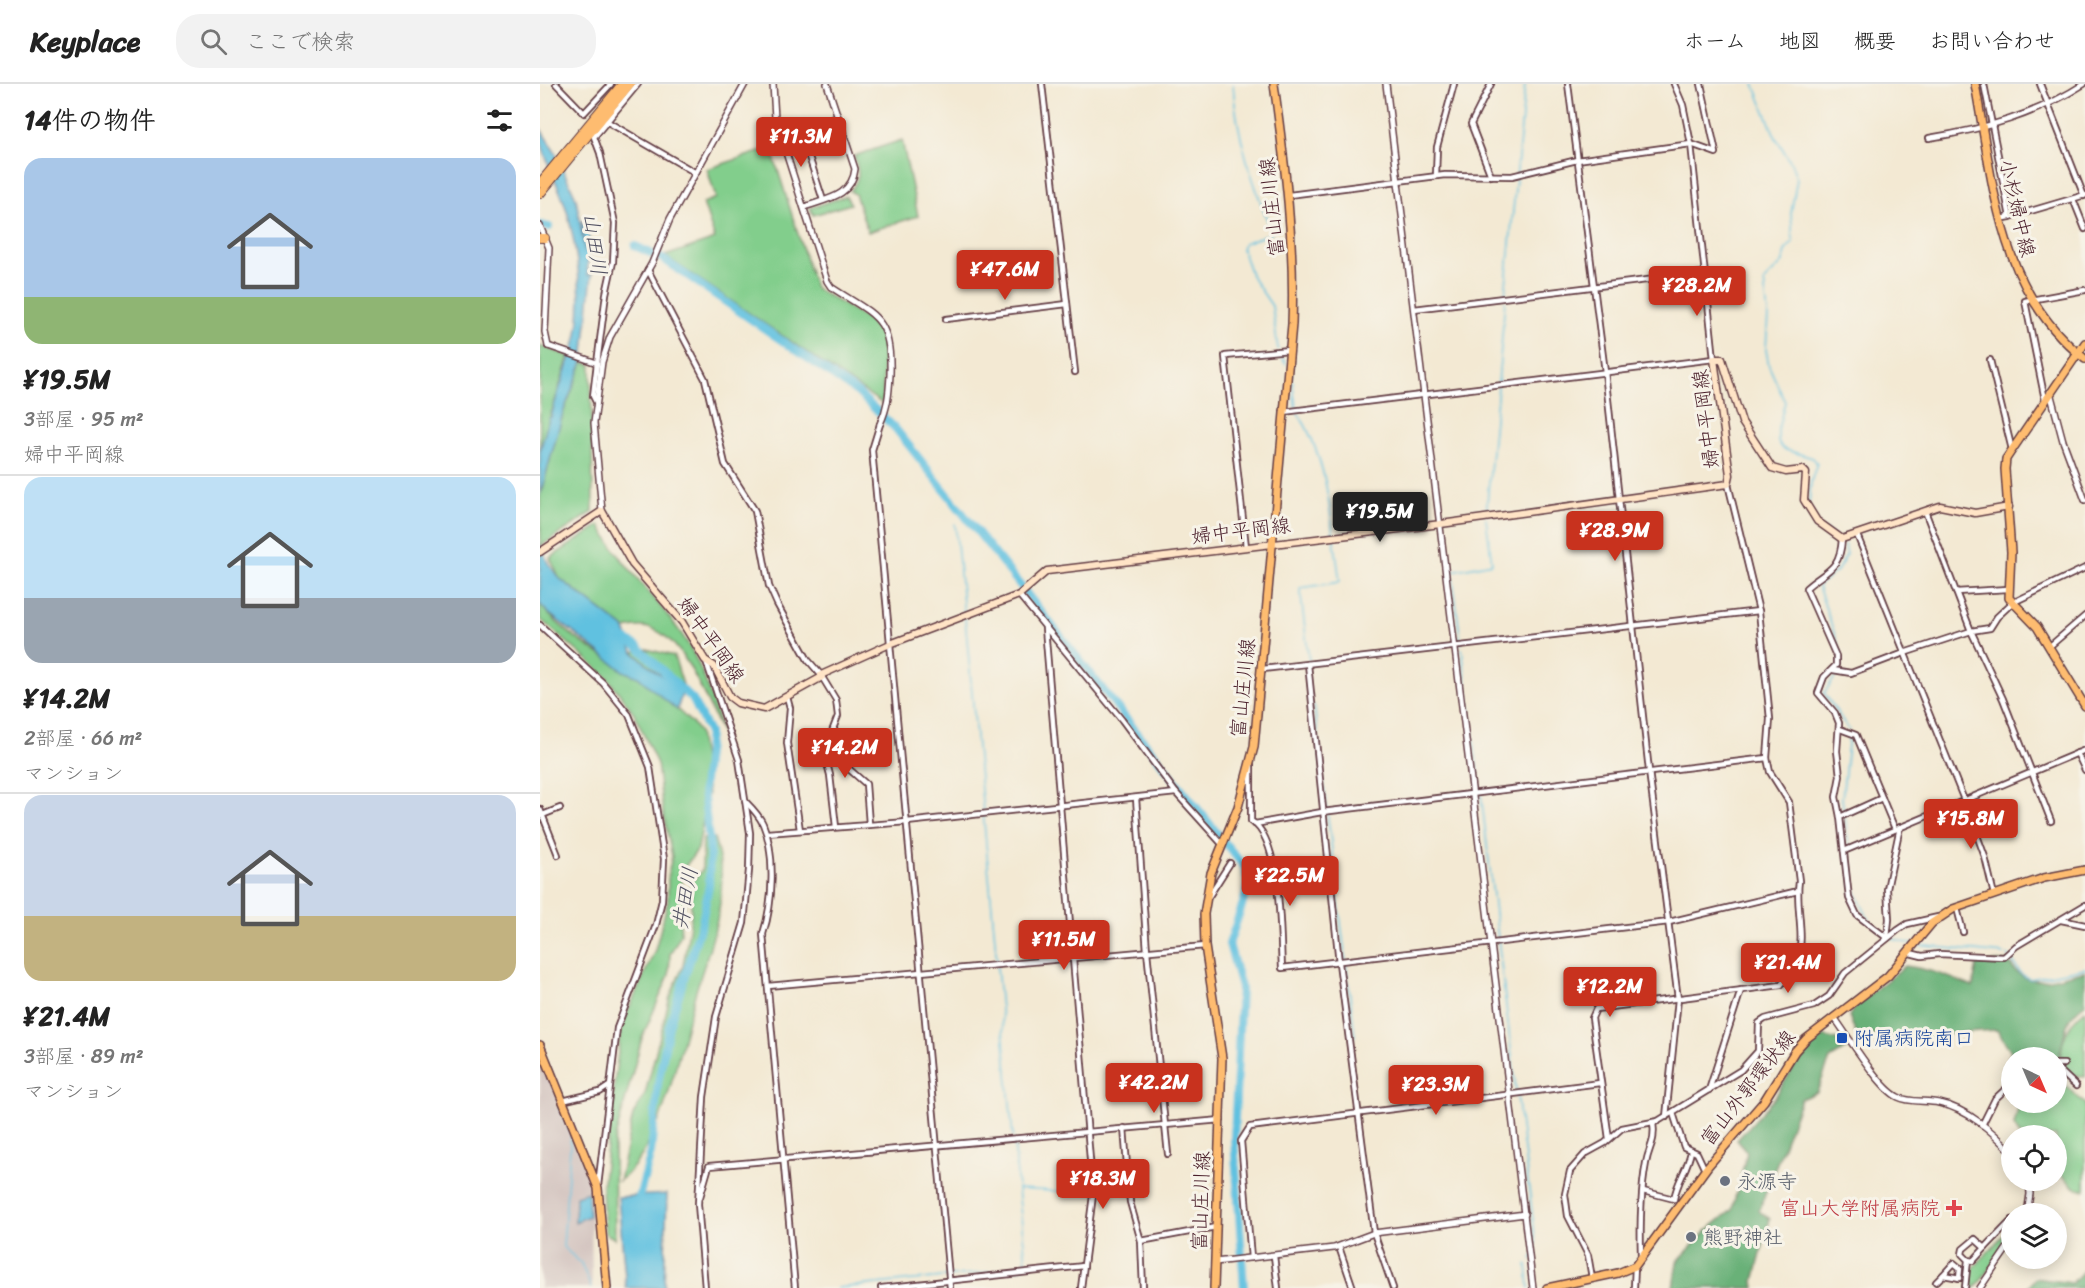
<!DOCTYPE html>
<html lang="ja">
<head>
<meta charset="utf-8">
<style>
  body { margin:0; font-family:Sriracha,"Klee One",sans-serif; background:#f2f2f2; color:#222; height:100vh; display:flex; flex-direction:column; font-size:22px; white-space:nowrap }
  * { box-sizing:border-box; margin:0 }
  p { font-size:20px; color:#767676 }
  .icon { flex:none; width:33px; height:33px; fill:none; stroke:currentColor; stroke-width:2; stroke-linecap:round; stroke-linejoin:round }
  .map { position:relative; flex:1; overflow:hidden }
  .side { display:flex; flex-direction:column; background:#fff; width:540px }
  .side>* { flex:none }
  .needle { width:39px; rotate:136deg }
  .controls { position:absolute; left:1461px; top:963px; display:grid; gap:12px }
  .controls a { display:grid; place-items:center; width:66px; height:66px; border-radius:50%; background:#fff; box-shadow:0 3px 15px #0003; font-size:30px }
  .price { position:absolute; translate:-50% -51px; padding:0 14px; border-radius:6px; background:#c8321e; color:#fff; font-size:20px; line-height:39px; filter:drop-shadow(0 2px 3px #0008) }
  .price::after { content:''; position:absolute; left:50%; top:36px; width:18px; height:14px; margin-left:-9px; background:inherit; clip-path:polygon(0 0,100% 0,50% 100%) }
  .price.active { background:#222; color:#fff }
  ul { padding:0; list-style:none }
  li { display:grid; align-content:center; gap:12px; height:318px; padding:0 24px }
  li+li { border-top:2px solid #e0e0e0 }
  li span { display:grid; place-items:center; height:186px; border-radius:18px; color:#555 }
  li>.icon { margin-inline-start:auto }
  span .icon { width:108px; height:108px; fill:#fffc; stroke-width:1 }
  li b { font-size:26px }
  h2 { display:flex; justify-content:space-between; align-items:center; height:72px; padding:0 24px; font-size:26px }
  header { display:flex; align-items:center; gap:36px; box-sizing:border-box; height:84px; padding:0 30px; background:#fff; border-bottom:2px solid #e0e0e0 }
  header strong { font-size:28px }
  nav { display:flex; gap:33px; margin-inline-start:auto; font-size:21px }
  .search { width:420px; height:54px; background:#f2f2f2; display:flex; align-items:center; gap:15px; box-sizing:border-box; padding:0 21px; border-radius:24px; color:#767676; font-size:22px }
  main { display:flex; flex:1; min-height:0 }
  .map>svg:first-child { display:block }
  .industrial { fill:#d0c0bc }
  .green { fill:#82ce8c; stroke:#66765c; stroke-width:1.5 }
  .forest { fill:#69b178; stroke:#5a6852; stroke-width:1.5 }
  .water { fill:#61c1e0; stroke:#567086; stroke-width:1.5 }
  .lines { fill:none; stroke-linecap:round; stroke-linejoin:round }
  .stream { stroke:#61c1e0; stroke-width:1.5 }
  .river { stroke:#61c1e0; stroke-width:8 }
  .minor-casing { stroke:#633d44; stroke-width:8 }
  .tertiary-casing { stroke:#633d44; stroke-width:8 }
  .secondary-casing { stroke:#633d44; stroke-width:9 }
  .primary-casing { stroke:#633d44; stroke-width:10 }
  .trunk-casing { stroke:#633d44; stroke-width:10 }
  .minor { stroke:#fff; stroke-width:4.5 }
  .tertiary { stroke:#fff; stroke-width:5 }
  .secondary { stroke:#ffe4c6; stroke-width:6 }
  .primary { stroke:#febc70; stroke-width:7 }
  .trunk { stroke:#febc70; stroke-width:8 }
  .transit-dot { fill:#1a4fb4; stroke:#f7f3e8; stroke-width:2 }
  .worship-dot { fill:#6b7280; stroke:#f7f3e8; stroke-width:2 }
  .health-dot { fill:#e0444e; stroke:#f7f3e8; stroke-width:2 }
  .labels { text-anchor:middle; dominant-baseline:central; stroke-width:6; stroke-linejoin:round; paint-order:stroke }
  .street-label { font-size:20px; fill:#4a1f2b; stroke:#f7f3e8 }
  .transit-label { font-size:20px; fill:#164399; stroke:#f7f3e8; text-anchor:start }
  .worship-label { font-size:20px; fill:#5b616d; stroke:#f7f3e8; text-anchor:start }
  .health-label { font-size:20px; fill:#be3a42; stroke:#f7f3e8; text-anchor:end }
  .water-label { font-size:21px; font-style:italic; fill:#515061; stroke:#f7f3e8 }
</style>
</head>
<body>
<header>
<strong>Keyplace</strong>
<div class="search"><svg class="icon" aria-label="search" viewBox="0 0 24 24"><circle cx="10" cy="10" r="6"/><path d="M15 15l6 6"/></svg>ここで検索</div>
<nav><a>ホーム</a><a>地図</a><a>概要</a><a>お問い合わせ</a></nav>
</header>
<main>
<section class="side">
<h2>14件の物件<svg class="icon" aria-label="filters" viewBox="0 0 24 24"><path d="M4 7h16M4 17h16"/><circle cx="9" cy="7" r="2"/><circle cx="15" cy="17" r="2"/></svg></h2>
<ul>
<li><span style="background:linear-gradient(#a9c7e8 75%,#8fb573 0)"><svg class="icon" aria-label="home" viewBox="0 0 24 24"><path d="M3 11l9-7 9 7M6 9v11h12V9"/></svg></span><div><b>¥19.5M</b><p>3部屋 · 95 m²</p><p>婦中平岡線</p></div></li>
<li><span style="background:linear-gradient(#bfe0f5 65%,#9aa5b1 0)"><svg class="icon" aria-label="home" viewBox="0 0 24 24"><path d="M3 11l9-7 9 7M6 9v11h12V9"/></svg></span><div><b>¥14.2M</b><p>2部屋 · 66 m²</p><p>マンション</p></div></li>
<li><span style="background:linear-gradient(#c9d6e8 65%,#c2b280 0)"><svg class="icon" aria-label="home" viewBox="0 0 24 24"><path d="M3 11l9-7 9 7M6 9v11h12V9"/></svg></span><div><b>¥21.4M</b><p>3部屋 · 89 m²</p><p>マンション</p></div></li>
</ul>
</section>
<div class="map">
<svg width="1545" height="1204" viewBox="0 0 1545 1204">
  <rect width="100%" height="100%" fill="#f7f3e8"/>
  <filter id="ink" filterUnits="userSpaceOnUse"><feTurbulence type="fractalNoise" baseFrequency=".0167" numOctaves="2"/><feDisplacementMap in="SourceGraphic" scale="12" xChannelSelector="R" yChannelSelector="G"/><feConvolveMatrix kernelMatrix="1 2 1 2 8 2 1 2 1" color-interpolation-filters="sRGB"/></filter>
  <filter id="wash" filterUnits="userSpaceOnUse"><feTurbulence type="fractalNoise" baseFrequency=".008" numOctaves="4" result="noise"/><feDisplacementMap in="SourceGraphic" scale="24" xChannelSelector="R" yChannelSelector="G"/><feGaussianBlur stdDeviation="1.35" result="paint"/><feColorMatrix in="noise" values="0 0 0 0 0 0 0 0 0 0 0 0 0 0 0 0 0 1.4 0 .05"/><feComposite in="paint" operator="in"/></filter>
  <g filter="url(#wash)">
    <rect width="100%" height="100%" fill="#f3e9d3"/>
    <path class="industrial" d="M0 969 47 1088 51 1114 52 1204H0Z"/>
    <g class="green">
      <path d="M362 56 378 132 328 148 315 110 310 107C321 94 319 87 314 72Z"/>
      <path d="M231 64 275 204 329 236 343 252V320L125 172 175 155 163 119 176 114 167 85Z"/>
      <path d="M306 112 311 120 273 131 270 124Z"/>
      <path d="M0 262 29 272 0 366Z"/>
      <path d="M43 278 51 280 53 428 1 462 0 412 23 329Z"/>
      <path d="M60 441C83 486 122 517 148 560 165 588 173 620 183 651 166 620 144 546 103 543 97 542 90 544 85 545L19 494 10 474Z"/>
      <path d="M0 520C24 551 64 573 97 592 117 604 136 625 154 641L159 648 168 710 158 765 139 791 143 801 140 811 145 820 140 837 141 850 130 870 129 891 102 954 74 1058 75 1155 65 1149 62 1105 81 943 115 866 128 817V791L132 772 123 728 117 680 94 629 66 592 0 535Z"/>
      <path d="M107 565 134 572 144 604 118 589 93 568Z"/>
      <path d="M174 754C179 770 183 790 181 808 179 844 164 879 154 914 138 967 124 1063 79 1097L93 1031 105 1010 130 913 143 882 151 834V799L162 786 163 755Z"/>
      <path d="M1545 926V993L1526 990C1514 967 1526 941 1545 926Z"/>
      <path d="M1517 993 1545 1020V1106L1534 1103 1517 1086 1516 1052 1480 1051 1474 1041 1479 1021 1477 1019 1516 1018Z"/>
      <path d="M1471 1142C1472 1159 1446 1190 1435 1204H1428L1430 1188Z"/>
    </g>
    <g class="forest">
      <path d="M1468 877C1488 910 1514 892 1545 887V920C1521 937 1526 952 1518 977L1516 974H1472L1470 995 1462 988 1471 968 1457 946 1409 949 1394 955 1316 950 1309 932 1316 921 1365 882C1390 885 1410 893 1433 903L1437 880Z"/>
      <path d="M1283 952 1300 957 1308 964 1290 975 1277 1008 1261 1015 1219 1127 1230 1135 1214 1197 1215 1204H1133L1137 1178 1167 1146 1192 1126 1207 1068 1197 1056 1233 1016 1259 975Z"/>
      <path d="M1545 1185V1204H1487L1495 1194 1532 1199Z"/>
    </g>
    <g class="water">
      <path d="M0 44 15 68 36 114 45 169 42 137C55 147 45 175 48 191L52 190 43 278 23 329 0 412V367L9 334 11 333C17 309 26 286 34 263 46 221 38 172 28 131 21 103 0 72 0 44Z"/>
      <path d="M0 460 8 479 19 494 85 545 93 568 118 589 144 604 137 626 98 593 83 587 7 528 0 520Z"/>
      <path d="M48 1108 49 1132 35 1138 36 1112Z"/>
      <path d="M127 1110 124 1204H86L78 1113Z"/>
    </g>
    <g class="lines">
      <g class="stream">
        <path d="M693 0C696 53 714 100 732 149L704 159 702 165 712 193 732 222 738 265"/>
        <path d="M1214 0 1235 52 1251 79 1257 95 1251 129 1253 158 1245 167 1243 178 1224 197 1228 230 1226 266 1229 282 1245 318 1238 345V358L1243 365 1273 374 1277 379 1271 398 1269 419"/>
        <path d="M965 212 985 0"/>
        <path d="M739 270 746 280"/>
        <path d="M751 285 756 325"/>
        <path d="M958 299 965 217"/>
        <path d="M758 329C781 364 789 409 793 450"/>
        <path d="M946 430 958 303"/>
        <path d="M415 440 424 529"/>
        <path d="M1285 446 1300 457"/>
        <path d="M425 534 457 878"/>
        <path d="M921 560 912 487 952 479 946 435"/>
        <path d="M922 565 940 706"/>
        <path d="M769 577 760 504 800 498 794 455"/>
        <path d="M1301 585 1302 572 1278 502 1297 487 1307 470 1304 460"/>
        <path d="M1298 589 1284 609 1309 646"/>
        <path d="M774 621 815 953"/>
        <path d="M941 710 976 1007"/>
        <path d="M1304 729 1302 715 1309 651"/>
        <path d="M1305 734 1309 762"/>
        <path d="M1310 766 1312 801 1330 838"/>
        <path d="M1350 854 1371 860"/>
        <path d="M1376 861 1464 870"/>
        <path d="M1468 871 1481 890 1490 895 1545 884"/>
        <path d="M457 883 473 1052"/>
        <path d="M977 1011 996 1160V1169L992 1175"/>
        <path d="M20 1023 31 1049 23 1163 41 1179 51 1204"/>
        <path d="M474 1056 478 1105"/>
        <path d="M987 1181 989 1204"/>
        <path d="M298 1204 479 1185 484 1183 486 1178 478 1105 550 1109"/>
      </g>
      <g class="river">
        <path d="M0 141 9 143"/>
        <path d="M95 162 123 175 318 309 355 344 705 784 708 798 706 810 689 860 701 903 694 1055 704 1204"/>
        <path d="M82 553 97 562 153 616 169 649 163 706 170 763 169 801 162 838 129 942 118 999 111 1068 97 1121"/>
      </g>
    </g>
  </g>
  <g filter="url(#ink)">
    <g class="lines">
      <defs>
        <g id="minor">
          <path d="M16 0 44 29 71 0"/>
          <path d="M502 0 535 288"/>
          <path d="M951 0 931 40 951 92"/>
          <path d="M1028 0 1065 288 1109 687 1138 915 1126 1033"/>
          <path d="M1444 0 1470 133 1460 135"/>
          <path d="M1500 0 1544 112"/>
          <path d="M66 37 156 89"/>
          <path d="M260 45 283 116"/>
          <path d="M240 51 298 33"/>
          <path d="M1389 54C1445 45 1496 31 1544 0"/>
          <path d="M896 92 897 63 914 0"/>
          <path d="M749 111 905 91 972 92 1037 76 1151 60 1176 69 1161 0"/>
          <path d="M1533 115 1545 145"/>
          <path d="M1470 133 1545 111"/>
          <path d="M108 186 165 295 185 380 215 427 229 502 237 520 268 576 281 591"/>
          <path d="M874 225 1163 189"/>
          <path d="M406 235 527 220"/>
          <path d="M8 262 57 279 53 312 56 318"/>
          <path d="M1450 276 1472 366"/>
          <path d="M57 279 66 210 73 178 75 139 60 69 54 53 98 0"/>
          <path d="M1505 316 1485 217 1545 206"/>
          <path d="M743 328 1174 275 1151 60 1143 21 1134 0"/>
          <path d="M340 340 332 366 410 1204"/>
          <path d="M1385 427 1431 547 1463 615 1511 737"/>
          <path d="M1317 451 1424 716 1445 773 1454 811"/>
          <path d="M1302 455C1300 487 1286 486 1266 504L1296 572V581L1284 593 1278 609 1295 629 1299 639 1297 667 1300 692 1296 713 1300 733 1309 814 1317 831 1347 854"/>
          <path d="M706 463 685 272 749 266"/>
          <path d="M1416 508 1468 505"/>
          <path d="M479 511 582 636 636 709 682 760"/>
          <path d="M0 541 63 599 89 631 110 683 124 775 122 816 116 841 77 944 58 1102"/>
          <path d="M505 544 553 1111 541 1204"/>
          <path d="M1510 562 1545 532"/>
          <path d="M768 580 799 879 834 1149 853 1204"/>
          <path d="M723 585 1219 527"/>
          <path d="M1293 586 1311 589 1364 569 1431 547 1450 544 1457 533 1472 519 1545 484"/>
          <path d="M282 593 296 616 298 632 284 668 290 691 296 743"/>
          <path d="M247 613 250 624 247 659 260 746"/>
          <path d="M294 645 309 685 326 700 329 740"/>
          <path d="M1300 645 1316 651 1355 745"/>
          <path d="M1537 669 1545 686"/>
          <path d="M711 681V737C742 754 740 852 742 884L1129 838 1258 807"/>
          <path d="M596 714 607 867 628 1070"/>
          <path d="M206 718C213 725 219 731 223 740 236 770 233 819 223 850L255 1204"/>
          <path d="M0 725 18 771"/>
          <path d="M0 732 20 724"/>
          <path d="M1300 733 1342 714"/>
          <path d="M715 740 782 728 1227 674"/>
          <path d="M227 749 367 738 636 709"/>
          <path d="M1304 767 1545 666"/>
          <path d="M669 812 690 779"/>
          <path d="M1417 824 1423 848"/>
          <path d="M1521 836 1545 841"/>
          <path d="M1347 854 1349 835 1347 805 1360 743"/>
          <path d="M1370 869 1382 872 1399 870 1464 873 1476 862 1545 821"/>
          <path d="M228 902 665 862"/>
          <path d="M1516 980H1524"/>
          <path d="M1516 983 1536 1002"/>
          <path d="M1169 1006 1201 906"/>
          <path d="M22 1017 60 1008 69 1002"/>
          <path d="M1133 1029 1144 1063 1157 1069 1165 1086"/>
          <path d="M1442 1041 1455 1015 1472 999"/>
          <path d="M584 1044 590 1118 601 1157 603 1204"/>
          <path d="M1069 1055 1052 934 1056 925 1241 901C1246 894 1255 885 1257 877 1266 851 1255 823 1259 797L1249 718 1230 688 1227 674 1230 635 1219 527 1188 400"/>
          <path d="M1103 1107 1134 1115"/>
          <path d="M160 1113 169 1082 681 1036"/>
          <path d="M1134 1115C1137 1097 1148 1085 1151 1067"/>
          <path d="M601 1157 676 1143"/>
          <path d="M799 1163 813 1204"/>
          <path d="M1445 1164 1472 1136"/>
          <path d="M734 1172 738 1204"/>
          <path d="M1101 1173C1100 1141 1100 1111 1106 1079 1109 1062 1116 1058 1113 1038"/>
          <path d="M711 1174 701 1057 710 1043 1060 999"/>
          <path d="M1403 1191 1414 1179 1420 1184 1419 1194"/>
          <path d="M1052 1194 1048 1171 1028 1132 1025 1110 1030 1087 1045 1070 1065 1059 1082 1044 1118 1037 1201 986 1218 967 1219 939 1225 935 1274 922 1289 912 1305 889 1358 846 1367 840 1398 833"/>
          <path d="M1396 1198 1403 1191 1420 1194"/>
          <path d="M165 1204 158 1120 164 1013 176 933 204 839 209 786 210 749 199 676 166 577"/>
          <path d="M341 1204 544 1182"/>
          <path d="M1094 1204 1095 1182"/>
          <path d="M1425 1204 1428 1176 1422 1170 1423 1165 1435 1155 1445 1164 1433 1177 1428 1176"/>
        </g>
        <g id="tertiary">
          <path d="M233 0 235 34 287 197 291 203C335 232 352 232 350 291 349 309 348 323 340 340"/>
          <path d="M846 0 993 1204"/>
          <path d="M264 123C286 115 312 113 315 85L287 0"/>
          <path d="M0 142 9 164 5 248 8 262"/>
          <path d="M1510 308 1523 357 1545 416"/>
          <path d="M62 427 54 339 62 278 70 253 112 179 130 135 205 0"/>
          <path d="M1294 933C1308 952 1339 1004 1358 1013 1370 1019 1386 1016 1399 1019 1428 1025 1452 1047 1472 1068"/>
          <path d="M1487 1130 1490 1110 1489 1096"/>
          <path d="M675 1178 794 1164 834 1149 985 1130"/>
          <path d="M1440 1204 1472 1157"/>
        </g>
        <path id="secondary" d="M0 468 62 427 92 480 142 538 165 576 174 582 190 613 198 619 224 625 282 593 281 591 350 560 479 511 507 487 901 440 1188 400 1190 391 1174 275H1182L1202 338 1232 384 1246 388 1263 386 1266 389 1264 416 1277 437 1302 455 1400 422 1435 429 1469 423"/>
        <g id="primary">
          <path d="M1435 0C1454 102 1458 207 1545 275"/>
          <path d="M1545 259 1472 366 1466 375 1465 385 1471 468 1469 514 1497 543 1545 622"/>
          <path d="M0 961 58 1104 67 1204"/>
          <path d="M674 1204 682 974 665 862 664 830 671 789 698 723 714 663 752 240C755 159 745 81 734 0"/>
          <path d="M1007 1204 1078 1189 1095 1182 1168 1082 1224 1017 1255 967 1266 955 1348 892 1392 839 1413 825 1504 794 1545 786"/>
        </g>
        <g id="trunk">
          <path d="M0 99 82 0"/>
          <path d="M0 110 90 0"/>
          <path d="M0 154H5"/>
        </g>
      </defs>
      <use href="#minor" class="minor-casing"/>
      <use href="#tertiary" class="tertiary-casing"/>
      <use href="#secondary" class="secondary-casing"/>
      <use href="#primary" class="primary-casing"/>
      <use href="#trunk" class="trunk-casing"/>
      <use href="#minor" class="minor"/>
      <use href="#tertiary" class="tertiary"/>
      <use href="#secondary" class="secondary"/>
      <use href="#primary" class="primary"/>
      <use href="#trunk" class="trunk"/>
    </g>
  </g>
  <rect class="transit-dot" x="1296" y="948" width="12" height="12" rx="3"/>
  <g class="worship-dot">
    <circle cx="1185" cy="1097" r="6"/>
    <circle cx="1151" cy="1153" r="6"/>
  </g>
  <path class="health-dot" d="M1411 1115h6v6h6v6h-6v6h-6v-6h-6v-6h6z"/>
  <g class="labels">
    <g class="street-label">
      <text transform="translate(732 123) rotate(-96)">富山庄川線</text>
      <text transform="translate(1477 124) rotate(77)">小杉婦中線</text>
      <text transform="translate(1166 335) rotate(-97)">婦中平岡線</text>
      <text transform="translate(701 447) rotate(-7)">婦中平岡線</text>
      <text transform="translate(171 556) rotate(55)">婦中平岡線</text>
      <text transform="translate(703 604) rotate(-84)">富山庄川線</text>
      <text transform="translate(1208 1004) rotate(-52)">富山外郭環状線</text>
      <text transform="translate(661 1117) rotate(-88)">富山庄川線</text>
    </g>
    <g class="transit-label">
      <text x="1314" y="954">附属病院南口</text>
    </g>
    <g class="worship-label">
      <text x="1197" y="1097">永源寺</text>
      <text x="1163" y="1153">熊野神社</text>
    </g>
    <g class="health-label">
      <text x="1400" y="1124">富山大学附属病院</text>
    </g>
    <g class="water-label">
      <text transform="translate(55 160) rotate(82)">山田川</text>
      <text transform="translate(145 814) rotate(-80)">井田川</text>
    </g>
  </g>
</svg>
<div class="controls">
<a><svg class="needle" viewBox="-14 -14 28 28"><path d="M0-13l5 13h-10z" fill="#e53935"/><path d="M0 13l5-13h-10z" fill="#767676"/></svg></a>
<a><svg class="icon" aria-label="locate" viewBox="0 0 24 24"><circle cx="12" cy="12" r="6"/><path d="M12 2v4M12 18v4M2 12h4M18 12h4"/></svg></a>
<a><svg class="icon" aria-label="layers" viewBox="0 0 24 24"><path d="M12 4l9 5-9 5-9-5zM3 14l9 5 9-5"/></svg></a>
</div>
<b class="price" style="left:261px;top:84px">¥11.3M</b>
<b class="price" style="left:465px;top:217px">¥47.6M</b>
<b class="price" style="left:1157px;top:233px">¥28.2M</b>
<b class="price active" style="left:840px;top:459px">¥19.5M</b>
<b class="price" style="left:1075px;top:478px">¥28.9M</b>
<b class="price" style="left:305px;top:695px">¥14.2M</b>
<b class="price" style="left:1431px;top:766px">¥15.8M</b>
<b class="price" style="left:750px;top:823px">¥22.5M</b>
<b class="price" style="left:524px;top:887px">¥11.5M</b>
<b class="price" style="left:1248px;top:910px">¥21.4M</b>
<b class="price" style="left:1070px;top:934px">¥12.2M</b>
<b class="price" style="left:614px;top:1030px">¥42.2M</b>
<b class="price" style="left:896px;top:1032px">¥23.3M</b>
<b class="price" style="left:563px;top:1126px">¥18.3M</b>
</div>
</main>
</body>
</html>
